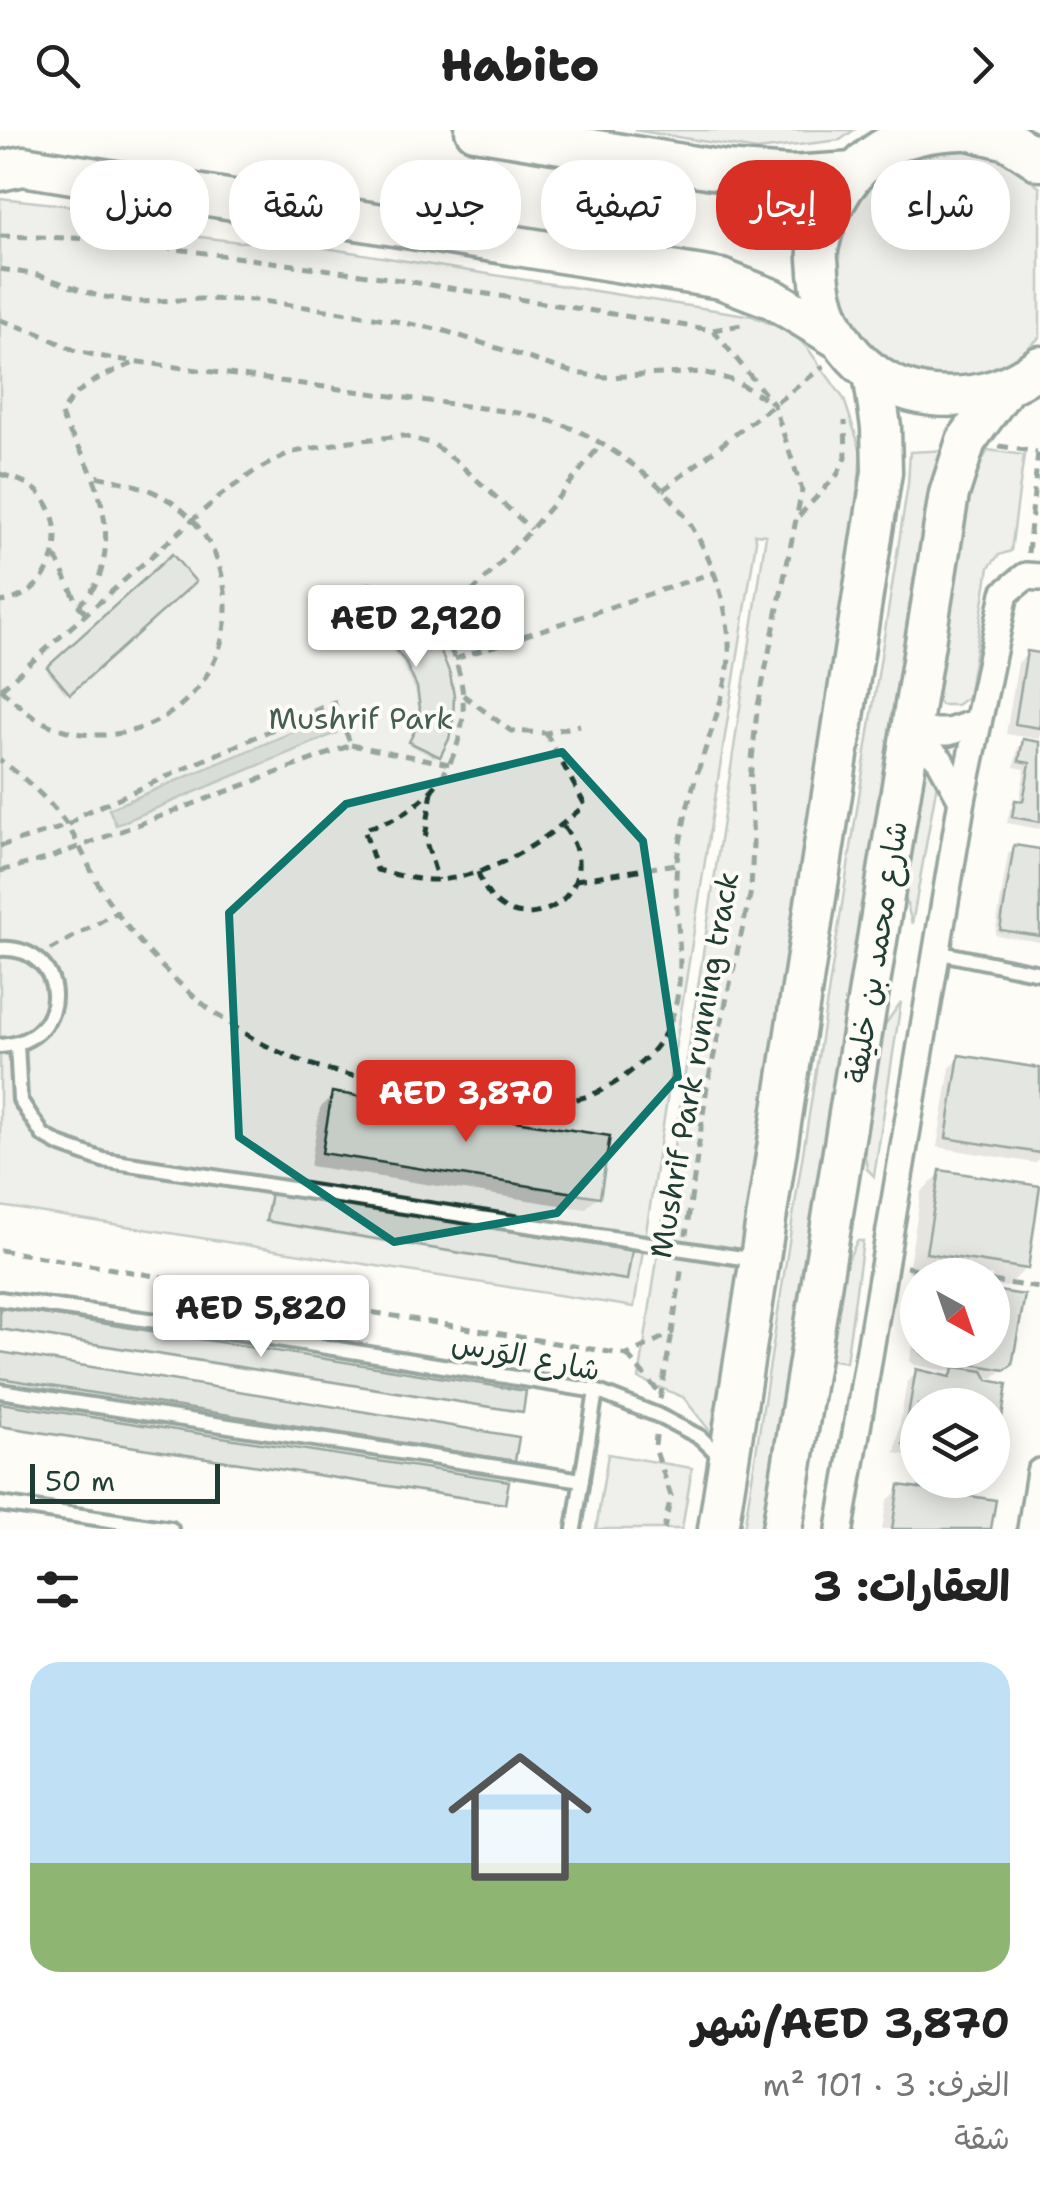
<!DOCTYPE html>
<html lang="ar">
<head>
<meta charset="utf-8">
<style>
  body { margin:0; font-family:"Shantell Sans","Playpen Sans Arabic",sans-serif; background:#f2f2f2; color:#222; direction:rtl; height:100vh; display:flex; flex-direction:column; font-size:38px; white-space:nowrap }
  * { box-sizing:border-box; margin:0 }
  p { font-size:32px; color:#767676 }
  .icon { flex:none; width:55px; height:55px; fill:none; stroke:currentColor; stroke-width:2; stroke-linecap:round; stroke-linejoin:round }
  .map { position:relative; height:1399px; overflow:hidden; direction:ltr }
  .drawer { display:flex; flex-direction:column; background:#fff; flex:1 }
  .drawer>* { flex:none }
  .guide { position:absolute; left:30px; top:30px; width:980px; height:90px; direction:rtl; display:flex; gap:20px }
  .needle { width:65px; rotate:140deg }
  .controls { position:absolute; left:900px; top:1128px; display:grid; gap:20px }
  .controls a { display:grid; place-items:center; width:110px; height:110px; border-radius:50%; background:#fff; box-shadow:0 5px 25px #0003; font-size:50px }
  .scale { position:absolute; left:30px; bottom:25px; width:190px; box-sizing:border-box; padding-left:10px; border:5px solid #1f3d34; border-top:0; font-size:28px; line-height:35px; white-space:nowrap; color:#1f3d34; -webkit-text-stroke:8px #fdfcf7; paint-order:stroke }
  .price { position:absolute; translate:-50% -85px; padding:0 22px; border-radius:10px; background:#fff; color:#222; font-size:32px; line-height:65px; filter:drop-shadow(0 2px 5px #0008) }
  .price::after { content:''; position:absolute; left:50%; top:60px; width:30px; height:22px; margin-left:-15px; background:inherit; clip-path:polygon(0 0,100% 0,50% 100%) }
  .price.on { background:#d93025; color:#fff }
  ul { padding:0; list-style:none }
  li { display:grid; align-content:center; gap:20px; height:530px; padding:0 30px }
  li span { display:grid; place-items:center; height:310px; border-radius:30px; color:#555 }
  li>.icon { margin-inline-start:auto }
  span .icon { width:180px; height:180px; fill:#fffc; stroke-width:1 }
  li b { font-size:42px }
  h2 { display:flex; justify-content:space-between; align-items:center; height:120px; padding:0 30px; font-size:42px }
  .chip { padding:0 35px; border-radius:40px; background:#fff; box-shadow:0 5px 25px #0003; font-size:35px; line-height:90px }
  .chip.on { background:#d93025; color:#fff }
  header { display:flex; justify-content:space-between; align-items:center; height:130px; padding:0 30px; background:#fff; font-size:45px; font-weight:800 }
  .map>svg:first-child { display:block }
  .green { fill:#dde0db; stroke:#7e8e88; stroke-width:2.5 }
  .water { fill:#aeb8b1; stroke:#75877f; stroke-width:2.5 }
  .shadow { fill:#0003 }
  .building { fill:#c6cdc7; stroke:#1f3d34; stroke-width:2.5 }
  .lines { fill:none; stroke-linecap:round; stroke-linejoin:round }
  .lane-casing { stroke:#1f3d34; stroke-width:20 }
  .street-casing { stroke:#1f3d34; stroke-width:32 }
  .secondary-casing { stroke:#1f3d34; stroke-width:45 }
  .path { stroke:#1f3d34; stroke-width:5; stroke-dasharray:10 8; stroke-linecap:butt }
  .lane { stroke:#fdfcf7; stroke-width:12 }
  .street { stroke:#fdfcf7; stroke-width:25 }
  .secondary { stroke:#fdfcf7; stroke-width:38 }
  .marked { fill:none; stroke:#0f766e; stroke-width:8; stroke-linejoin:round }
  .labels { text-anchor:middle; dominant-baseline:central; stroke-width:8; stroke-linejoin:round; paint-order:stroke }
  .park-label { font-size:30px; fill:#455e55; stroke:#fdfcf7 }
  .street-label { font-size:30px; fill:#1f3d34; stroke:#fdfcf7 }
</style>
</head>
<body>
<header><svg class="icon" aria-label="forward" viewBox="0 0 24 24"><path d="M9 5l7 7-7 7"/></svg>Habito<svg class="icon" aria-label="search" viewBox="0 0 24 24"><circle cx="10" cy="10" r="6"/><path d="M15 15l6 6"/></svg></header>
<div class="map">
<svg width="1040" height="1399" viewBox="0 0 1040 1399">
  <rect width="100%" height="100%" fill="#fdfcf7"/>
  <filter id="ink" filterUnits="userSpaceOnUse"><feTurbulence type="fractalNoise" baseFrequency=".01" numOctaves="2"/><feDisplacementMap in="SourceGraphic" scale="20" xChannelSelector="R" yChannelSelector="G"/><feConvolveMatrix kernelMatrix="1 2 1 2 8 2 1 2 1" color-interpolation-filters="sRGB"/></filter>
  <g filter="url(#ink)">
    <g class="green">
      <path d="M634 0H854L840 10 757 20Z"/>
      <path d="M941 16 979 19 1015 35 1040 58V207C1021 225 1002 242 976 247 871 267 790 150 857 64 870 49 885 34 904 26 915 21 929 19 941 16Z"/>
      <path d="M0 68 118 81 193 106 239 112 275 110 752 186 793 203 809 220 844 269 861 321 857 377 817 658 714 1306 683 1267 639 1249 766 405 754 404 756 411 634 1177 0 1076Z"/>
      <path d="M949 320 929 366 914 448 769 1399H744L908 354 910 322Z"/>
      <path d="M988 320 1024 325 1011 421 999 425 989 437 968 567 957 575H941L933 564 966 371 977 339Z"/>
      <path d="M923 625 939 642 912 794 903 758Z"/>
      <path d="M901 872 874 1046 867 1039 861 999 879 903Z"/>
      <path d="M857 1111H863L846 1232 828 1229 839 1148Z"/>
      <path d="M608 1324 692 1338 682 1399H596Z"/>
    </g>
    <path class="water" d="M329 587 336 603 116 695 109 679Z"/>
    <g class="shadow">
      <path d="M172 428 193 452 66 564 47 541Z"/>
      <path d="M352 466 411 495 438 625 436 628 409 615 414 602 419 582 415 560 402 532 384 511 368 500 353 497 357 482 348 480Z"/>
      <path d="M1028 523 1040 525V609L1006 604 1018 533Z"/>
      <path d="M1024 612 1040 615V699L1007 693 1010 679 1016 673H1019L1025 639 1014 637 1018 618Z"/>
      <path d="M1015 718 1040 722V812L995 805 1008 724Z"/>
      <path d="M960 928 1040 941V1028L1035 1033 937 1017 950 938Z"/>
      <path d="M333 965 598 1066 585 1079 310 1036 320 978Z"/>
      <path d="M941 1043 1026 1138 1007 1157 992 1155V1145H930L908 1142 921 1062Z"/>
      <path d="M271 1065 625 1149 622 1151 265 1093 269 1067Z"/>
      <path d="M0 1180 520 1281 518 1283 0 1201Z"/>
      <path d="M918 1187V1220H992L1009 1234 993 1248 984 1247 986 1253 1004 1256 992 1328V1275H918V1327L895 1323 907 1252 916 1242 947 1249 954 1242 915 1235 910 1231Z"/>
      <path d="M0 1225 513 1330 510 1332 0 1250Z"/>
      <path d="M0 1276 503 1373 500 1375 0 1298Z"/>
      <path d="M900 1358 989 1399H882L887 1371Z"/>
    </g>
    <g class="building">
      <path d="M172 424 196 452 70 564 47 537Z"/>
      <path d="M351 463 382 472 411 492 415 488 439 517 450 544 454 566 453 589 449 609 440 627 409 612 416 598 420 578 417 557 404 530 386 509 371 498 354 495 358 480 349 477Z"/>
      <path d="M1027 521 1040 523V598L1015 594Z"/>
      <path d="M1023 609 1040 612V692L1012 687 1015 670 1023 671 1030 633 1019 631Z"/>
      <path d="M1014 715 1040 719V806L1000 800Z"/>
      <path d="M959 925 1040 938V1023L946 1008Z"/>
      <path d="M332 962 610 1006 600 1067 322 1023Z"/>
      <path d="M940 1040 1040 1056 1028 1139 926 1123Z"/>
      <path d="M271 1062 632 1121 627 1150 266 1091Z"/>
      <path d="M992 1160 1025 1165 1012 1235 1005 1240 925 1226 918 1220H992Z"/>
      <path d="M0 1177 526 1261 523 1282 0 1199Z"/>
      <path d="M0 1222 519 1307 515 1331 0 1248Z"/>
      <path d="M955 1237 983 1241 988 1250 1007 1254 996 1328H992V1275H918V1316L903 1314 916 1239 950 1247Z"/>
      <path d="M0 1273 509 1351 505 1374 0 1296Z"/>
      <path d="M899 1355 996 1370 991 1399H892Z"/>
    </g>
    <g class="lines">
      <defs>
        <g id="lane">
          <path d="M0 819C68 815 76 911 0 916"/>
          <path d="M936 822 1040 843"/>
          <path d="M17 914 20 970 43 1005 61 1015 103 1030 755 1130"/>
          <path d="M0 1169 241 1203 596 1261 657 1285 700 1307 722 1328"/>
          <path d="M0 1261 582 1350"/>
          <path d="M0 1374 171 1399"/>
          <path d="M574 1399 596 1261"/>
        </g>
        <g id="street">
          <path d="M912 602 940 630 962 670"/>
          <path d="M912 602H949L978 592"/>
          <path d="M840 1399 962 670 1005 463 1026 446 1040 447"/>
          <path d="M1031 1399 1040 1342"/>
        </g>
        <g id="secondary">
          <path d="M475 0 725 41 790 46 854 42"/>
          <path d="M962 0C936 1 912 4 888 16 871 25 855 41 844 57 831 77 822 96 818 120 817 127 819 135 819 143 824 206 868 259 933 266 973 270 1008 260 1040 236"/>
          <path d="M968 0 1008 10 1040 31"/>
          <path d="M0 41 23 36 721 149 773 169 839 209"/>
          <path d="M718 1399 882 342 881 297 873 243"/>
          <path d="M782 1399 949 364 966 311 1004 259"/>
        </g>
      </defs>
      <use href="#lane" class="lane-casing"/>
      <use href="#street" class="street-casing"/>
      <use href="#secondary" class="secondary-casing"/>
      <g class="path">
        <path d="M0 106 102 109 368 145 713 200 774 275 802 360 757 581 750 649 753 713 751 761 707 956 686 1105"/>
        <path d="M0 139 38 145 98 166 139 172 199 169 255 170 363 185 442 200 574 243 605 247 703 242 735 251 767 270"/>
        <path d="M0 190 38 203 76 221 109 228 526 284C541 289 557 292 571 298 599 309 640 338 662 359 705 400 738 485 727 544 718 591 698 633 687 679 684 691 682 705 679 717 668 775 693 839 669 895 656 926 614 960 581 968 545 976 509 967 472 963 399 954 328 949 261 913 200 879 148 829 108 770 92 747 83 719 67 695 49 670 25 648 0 630"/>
        <path d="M713 200 747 194"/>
        <path d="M999 316 1037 322"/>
        <path d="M0 344C15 348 30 353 41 365 73 404 51 467 0 472"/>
        <path d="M663 360 824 236"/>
        <path d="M799 386 837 345 846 328 845 291"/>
        <path d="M1028 423 1038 322"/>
        <path d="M55 426 79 476 87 484"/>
        <path d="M368 454C390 461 411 470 428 487 480 541 474 632 413 677 399 688 381 694 364 699L377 740C397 745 419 751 439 750 496 745 544 711 585 675L546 603"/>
        <path d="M79 476C85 468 94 459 98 450 115 407 101 357 80 319 72 305 66 300 61 284 80 252 102 247 134 233"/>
        <path d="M427 486 445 487C503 435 553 376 601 314"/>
        <path d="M455 529 715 442"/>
        <path d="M1 559 221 365 255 341 289 323 350 311 403 306 433 314 456 331 531 399"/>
        <path d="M1 559C18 575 35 591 57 598 162 633 256 532 217 430 208 407 192 385 170 371 146 355 118 351 91 345"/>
        <path d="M463 565 511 601 546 603 580 595"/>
        <path d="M351 615 450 634"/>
        <path d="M432 661 425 709 438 750"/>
        <path d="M0 716 67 696 83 684 334 572 351 615 46 729 0 741"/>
        <path d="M478 742C505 829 620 765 562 695"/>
        <path d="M576 750 676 734"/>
        <path d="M50 820 117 782"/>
        <path d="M0 1120 627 1225 672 1203 682 1135"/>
        <path d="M906 1137 957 1145"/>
        <path d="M992 1151 1040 1158"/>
        <path d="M627 1225 661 1265"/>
        <path d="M660 1269 672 1203"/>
        <path d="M656 1305 655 1318 671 1366 664 1399"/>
      </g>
      <use href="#lane" class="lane"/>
      <use href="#street" class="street"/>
      <use href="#secondary" class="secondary"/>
    </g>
  </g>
  <path d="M0 0H1040V1399H0ZM562 622 643 711 678 947 557 1083 394 1112 239 1007 229 783 346 674Z" fill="#fdfcf7" fill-opacity=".55" fill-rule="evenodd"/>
  <path class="marked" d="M562 622 643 711 678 947 557 1083 394 1112 239 1007 229 783 346 674Z"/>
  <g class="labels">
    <g class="park-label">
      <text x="361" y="588">Mushrif Park</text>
    </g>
    <g class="street-label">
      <text transform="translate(876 822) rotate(-81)">شارع محمد بن خليفة</text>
      <text transform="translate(694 935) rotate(-80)">Mushrif Park running track</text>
      <text transform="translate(526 1226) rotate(11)">شارع الوَرس</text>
    </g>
  </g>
</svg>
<div class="controls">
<a><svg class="needle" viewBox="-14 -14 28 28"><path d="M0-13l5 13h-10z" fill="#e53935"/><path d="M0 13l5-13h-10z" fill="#767676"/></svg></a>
<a><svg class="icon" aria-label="layers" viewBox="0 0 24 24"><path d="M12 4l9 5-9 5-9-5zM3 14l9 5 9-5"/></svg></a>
</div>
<div class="scale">50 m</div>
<b class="price" style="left:416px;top:540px">AED 2,920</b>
<b class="price on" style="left:466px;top:1015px">AED 3,870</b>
<b class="price" style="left:261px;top:1230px">AED 5,820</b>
<div class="guide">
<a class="chip">شراء</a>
<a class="chip on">إيجار</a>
<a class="chip">تصفية</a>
<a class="chip">جديد</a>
<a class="chip">شقة</a>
<a class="chip">منزل</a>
</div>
</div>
<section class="drawer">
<h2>العقارات: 3<svg class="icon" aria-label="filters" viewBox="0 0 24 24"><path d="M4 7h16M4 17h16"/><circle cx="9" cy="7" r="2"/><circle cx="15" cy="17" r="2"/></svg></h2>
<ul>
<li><span style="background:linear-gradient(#bfe0f5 65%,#8fb573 0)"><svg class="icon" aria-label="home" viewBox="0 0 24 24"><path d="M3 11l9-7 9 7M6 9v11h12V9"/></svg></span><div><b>AED 3,870/شهر</b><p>الغرف: 3 · 101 m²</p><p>شقة</p></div></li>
</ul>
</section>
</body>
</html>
